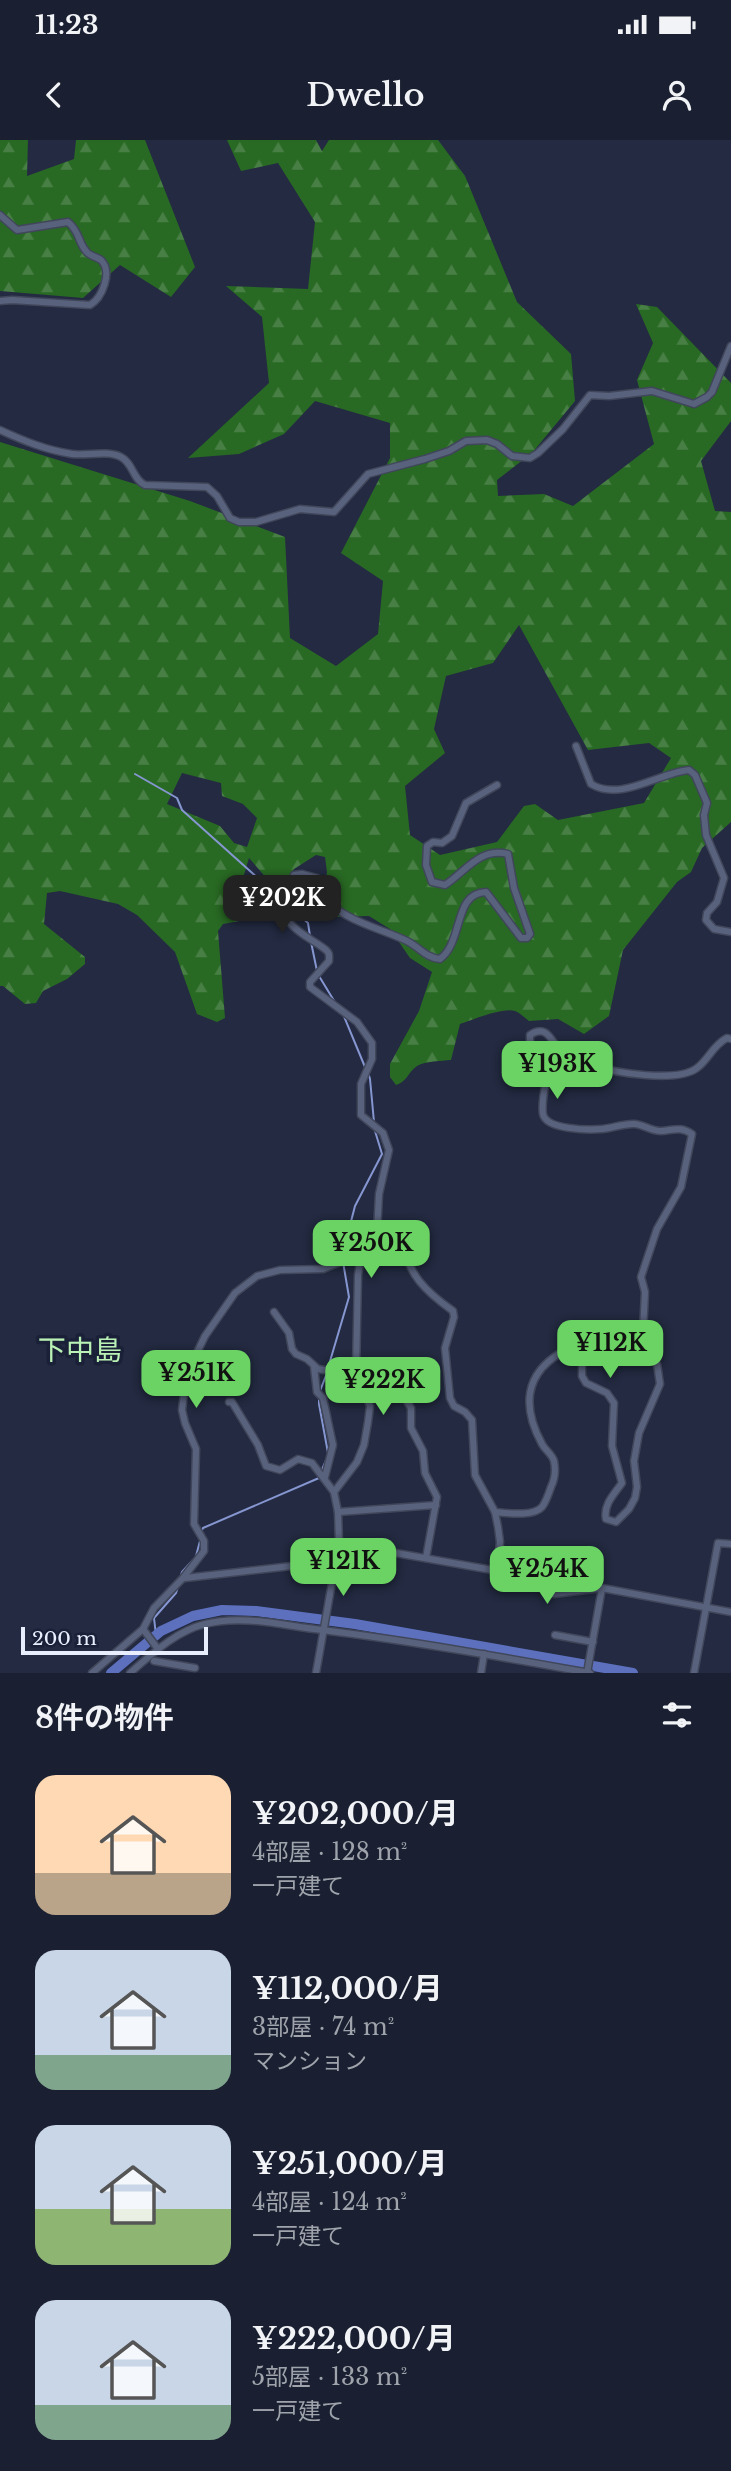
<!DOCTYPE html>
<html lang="ja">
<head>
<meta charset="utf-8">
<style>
  body { margin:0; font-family:"Libre Baskerville","Noto Sans JP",serif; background:#272d3d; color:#f1f3f6; height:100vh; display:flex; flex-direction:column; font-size:26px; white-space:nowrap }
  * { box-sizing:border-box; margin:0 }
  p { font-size:23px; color:#9fa3ab }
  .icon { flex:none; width:38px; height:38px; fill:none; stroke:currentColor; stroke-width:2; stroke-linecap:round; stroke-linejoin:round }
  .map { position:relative; height:1533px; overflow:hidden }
  .sheet { display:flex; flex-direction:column; background:#1a2031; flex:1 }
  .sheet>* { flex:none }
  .scale { position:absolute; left:21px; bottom:18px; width:187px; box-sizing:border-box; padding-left:7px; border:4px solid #e8eefe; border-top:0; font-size:19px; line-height:24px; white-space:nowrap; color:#e8eefe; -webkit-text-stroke:5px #1a2037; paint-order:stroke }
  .price { position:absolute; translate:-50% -60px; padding:0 16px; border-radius:14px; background:#6bd363; color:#111; font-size:23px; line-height:46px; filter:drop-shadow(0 2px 4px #0008) }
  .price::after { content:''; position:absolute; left:50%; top:42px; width:21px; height:16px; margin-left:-10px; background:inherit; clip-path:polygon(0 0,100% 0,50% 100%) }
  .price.current { background:#222; color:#fff }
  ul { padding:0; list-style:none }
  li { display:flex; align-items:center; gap:21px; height:175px; padding:0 35px }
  li span { display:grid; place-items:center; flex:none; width:196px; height:140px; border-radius:21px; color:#555 }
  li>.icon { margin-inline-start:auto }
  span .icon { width:84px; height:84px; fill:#fffc; stroke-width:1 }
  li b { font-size:30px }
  h2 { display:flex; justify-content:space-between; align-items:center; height:84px; padding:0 35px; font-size:30px }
  .status { display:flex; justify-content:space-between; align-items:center; height:49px; padding:0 35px; background:#1a2031; direction:ltr }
  .status svg { height:19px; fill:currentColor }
  header { display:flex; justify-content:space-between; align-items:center; height:91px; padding:0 35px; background:#1a2031; font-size:32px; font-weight:600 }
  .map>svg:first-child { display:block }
  .forest { fill:url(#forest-firs); fill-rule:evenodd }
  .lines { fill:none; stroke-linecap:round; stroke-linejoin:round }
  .stream { stroke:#8696d1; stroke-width:2 }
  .river { stroke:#5c70be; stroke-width:10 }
  .minor-casing { stroke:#41475b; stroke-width:9 }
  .minor { stroke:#59627d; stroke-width:6 }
  .labels { text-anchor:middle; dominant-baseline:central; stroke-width:7; stroke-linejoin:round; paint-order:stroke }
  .quarter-label { font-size:28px; fill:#baf2b5; stroke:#1a2037 }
</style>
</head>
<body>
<div class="status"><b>11:23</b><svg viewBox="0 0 49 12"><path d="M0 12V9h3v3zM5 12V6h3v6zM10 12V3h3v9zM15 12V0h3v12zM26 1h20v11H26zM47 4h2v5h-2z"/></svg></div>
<header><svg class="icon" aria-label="back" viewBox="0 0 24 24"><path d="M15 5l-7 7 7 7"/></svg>Dwello<svg class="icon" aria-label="person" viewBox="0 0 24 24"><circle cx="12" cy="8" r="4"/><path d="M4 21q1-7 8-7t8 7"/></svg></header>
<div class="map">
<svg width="731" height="1533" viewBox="0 0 731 1533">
  <defs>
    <pattern id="forest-firs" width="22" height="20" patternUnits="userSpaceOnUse" patternTransform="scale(1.75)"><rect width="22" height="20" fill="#286923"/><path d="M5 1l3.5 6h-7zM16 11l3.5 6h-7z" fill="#477f44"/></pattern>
  </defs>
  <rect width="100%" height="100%" fill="#232a41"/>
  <g class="forest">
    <path d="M0 0H28L27 36 74 19 76 0H145L195 127 171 157 120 125 83 158 0 151Z"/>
    <path d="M227 0H316L322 11 329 0H438L465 36 517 162 571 214 575 261 532 313 497 340 498 356 544 354 573 366 654 304 637 240 653 203 636 164 657 167 731 243V281L701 321 715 371 731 372V682L702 708 691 732 677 742 623 810 609 876 584 894 558 879 529 881C524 877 520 873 515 871 503 867 472 880 460 884L451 920C441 921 426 921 417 926 408 932 407 942 396 945L390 937V924L419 871 432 832 410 818 390 789 369 776 332 777 321 767 327 732 325 717 316 715 294 729 283 744 274 747 249 718 243 738 245 780 223 784 218 791 225 878 217 882 197 874 175 812 137 775 118 764 60 751 47 753 44 784 85 817V824L67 839 43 851 36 863 25 864 3 846H0V302L190 361 285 397 290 498 336 526 378 494 383 441 341 413 390 318V283L315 261 284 294 239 314 188 318 269 243 262 177 226 146 308 149 315 82 278 23 241 31ZM519 485 588 610 649 603 671 618 644 663 558 680 535 664 524 666 497 702 440 715 410 695 405 646 445 613 434 589 446 536 493 523ZM182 633 221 643 222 656 243 664 257 678 247 707 234 703 220 686 167 664Z"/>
  </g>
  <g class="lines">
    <g class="stream">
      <path d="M135 634 177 658 182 670 289 766"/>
      <path d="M293 770 308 783 310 796"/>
      <path d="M311 802 317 831"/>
      <path d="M319 836 336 864"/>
      <path d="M343 874 365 927"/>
      <path d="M368 932 370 939 374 982"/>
      <path d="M328 1228 349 1157 342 1116 355 1066 382 1014 375 991"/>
      <path d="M320 1251 327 1233"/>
      <path d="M319 1257V1264L328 1313"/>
      <path d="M321 1332 327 1318"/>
      <path d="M201 1392 203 1388 319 1338"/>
      <path d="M196 1416 200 1401"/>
      <path d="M180 1438 182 1432 193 1420"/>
      <path d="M156 1495 154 1478 176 1453 178 1447"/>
    </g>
    <path class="river" d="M111 1533 161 1491 193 1476 222 1470 256 1471 355 1484 633 1533"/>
    <defs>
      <g id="minor">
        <path d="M0 75 17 90 68 82C80 92 78 102 86 111 89 116 97 117 101 120 113 132 102 158 90 165L12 160 0 161"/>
        <path d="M0 290C24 301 46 310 72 314 87 316 107 310 121 317 133 323 133 340 145 345L207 347 217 356 230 378 239 382H256L300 369 334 372 368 334 425 319 449 311 466 301 487 300 497 304 512 316 530 318 538 313 563 289 590 255 609 256 652 251 694 264 707 257 712 252 731 206"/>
        <path d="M576 606 591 644C621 662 658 633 689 630L695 635 707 663 704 675 706 695 724 738 717 762 707 773 706 780 714 789 731 792"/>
        <path d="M377 1092 397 1095 402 1099C408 1135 425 1151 453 1171L454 1177 445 1208 450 1258 454 1266 465 1272 472 1280 475 1335 495 1372 498 1387 500 1402 497 1431"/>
        <path d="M274 1172 289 1193 292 1209 296 1214 307 1219 318 1229 336 1232 356 1231"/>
        <path d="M314 1227 317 1252 323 1258 333 1305 325 1337"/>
        <path d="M357 1232H395L400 1235 402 1253 411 1268V1288L423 1311 425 1333 437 1357 426 1418"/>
        <path d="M229 1262H232L258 1305 266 1326 280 1330 298 1319 312 1323 334 1352 338 1372 339 1403 316 1533"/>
        <path d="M334 1352 357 1322 364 1305 368 1282 370 1266 356 1231 358 1135 361 1117 377 1092 379 1054 389 1010 383 993 361 975V944L372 919V903L357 882 310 847V842L329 821C329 815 330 814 326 810 314 800 301 796 289 782L294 735 302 734 317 738C320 746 322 756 328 762 349 782 382 789 407 801 419 807 426 818 440 819 464 801 453 753 486 752L521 798H527L530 794 514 748 508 714C480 707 466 731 445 745L432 742 426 725 427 706 433 702 442 703 452 696 466 663 497 645"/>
        <path d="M338 1372 436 1365"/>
        <path d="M495 1372C507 1373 533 1377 542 1367 546 1362 549 1353 551 1347 555 1339 556 1331 554 1321 552 1314 545 1310 542 1304 522 1267 524 1234 562 1212 569 1208 569 1200 577 1197L582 1202V1236L586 1243 607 1253 614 1263 612 1306 622 1343C614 1354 603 1365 606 1379L616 1382 629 1369 635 1358 637 1347 634 1321 639 1293 660 1244 657 1224 642 1212 645 1152 641 1137 657 1089 681 1047 692 994C680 986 674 990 661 991 652 991 644 985 635 984 624 983 613 988 602 989 589 990 546 990 543 974 541 962 545 948 547 936L530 906V895C548 883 551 903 562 912 569 918 584 921 592 925 615 933 677 943 697 928 709 919 713 905 727 898L731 899"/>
        <path d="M339 1403 515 1434 554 1454 602 1448 731 1472"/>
        <path d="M185 1438 336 1421"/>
        <path d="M143 1489 158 1509"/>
        <path d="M555 1495 593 1502"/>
        <path d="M154 1521 195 1528"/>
        <path d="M92 1533 143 1489 154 1468 183 1438 204 1411V1401L194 1384 196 1309 185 1283 182 1270 184 1254 191 1225 205 1196 235 1153 257 1136 280 1130 323 1129 343 1121 361 1117"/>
        <path d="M130 1533C152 1514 176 1491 205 1484 243 1474 284 1486 322 1490 411 1501 501 1517 590 1533"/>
        <path d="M481 1533 484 1514"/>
        <path d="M587 1533 602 1448"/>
        <path d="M694 1533 718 1403 731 1404"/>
      </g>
    </defs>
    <use href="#minor" class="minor-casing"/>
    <use href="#minor" class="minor"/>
  </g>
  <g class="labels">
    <g class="quarter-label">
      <text x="80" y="1210">下中島</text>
    </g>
  </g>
</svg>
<div class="scale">200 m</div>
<b class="price current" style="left:282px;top:795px">¥202K</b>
<b class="price" style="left:557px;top:961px">¥193K</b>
<b class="price" style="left:371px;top:1140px">¥250K</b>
<b class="price" style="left:610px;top:1240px">¥112K</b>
<b class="price" style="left:196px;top:1270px">¥251K</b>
<b class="price" style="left:383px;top:1277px">¥222K</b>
<b class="price" style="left:343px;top:1458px">¥121K</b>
<b class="price" style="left:547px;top:1466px">¥254K</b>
</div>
<section class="sheet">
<h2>8件の物件<svg class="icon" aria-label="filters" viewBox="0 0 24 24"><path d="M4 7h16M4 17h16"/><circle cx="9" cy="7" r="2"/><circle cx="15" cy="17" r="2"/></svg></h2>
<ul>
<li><span style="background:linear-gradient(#ffd9b3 70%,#b9a48a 0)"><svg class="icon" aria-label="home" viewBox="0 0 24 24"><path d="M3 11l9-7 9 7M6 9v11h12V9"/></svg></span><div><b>¥202,000/月</b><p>4部屋 · 128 m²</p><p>一戸建て</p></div></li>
<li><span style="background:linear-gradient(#c9d6e8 75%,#7fa58c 0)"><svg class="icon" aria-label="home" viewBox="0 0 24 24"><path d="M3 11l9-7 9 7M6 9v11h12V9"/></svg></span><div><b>¥112,000/月</b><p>3部屋 · 74 m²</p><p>マンション</p></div></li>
<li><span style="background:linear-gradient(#c9d6e8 60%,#8fb573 0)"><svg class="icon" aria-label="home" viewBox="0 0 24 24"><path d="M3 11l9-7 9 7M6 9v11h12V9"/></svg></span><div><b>¥251,000/月</b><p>4部屋 · 124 m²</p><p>一戸建て</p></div></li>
<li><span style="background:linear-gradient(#c9d6e8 75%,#7fa58c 0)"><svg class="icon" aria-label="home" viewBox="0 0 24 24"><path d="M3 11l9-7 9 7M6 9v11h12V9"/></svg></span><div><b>¥222,000/月</b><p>5部屋 · 133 m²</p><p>一戸建て</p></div></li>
</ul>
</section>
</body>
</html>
